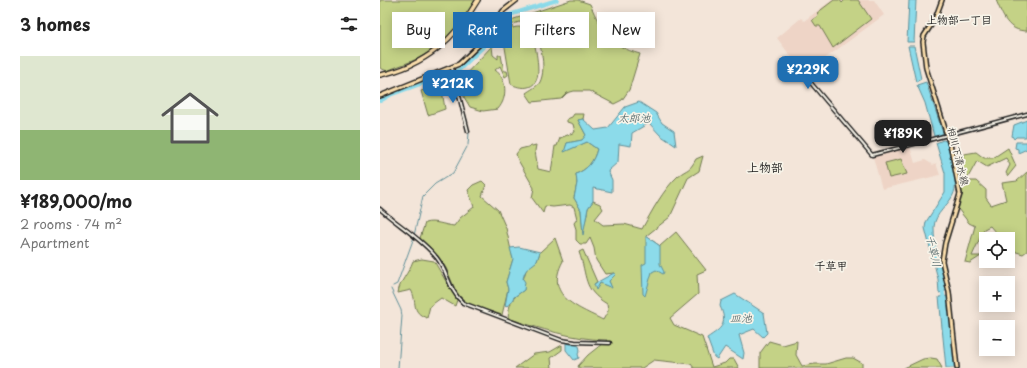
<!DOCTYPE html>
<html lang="en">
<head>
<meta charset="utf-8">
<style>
  body { margin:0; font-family:"Playpen Sans","Klee One",sans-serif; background:#f6f6f6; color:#222; height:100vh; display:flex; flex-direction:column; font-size:15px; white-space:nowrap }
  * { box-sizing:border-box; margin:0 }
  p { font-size:13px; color:#767676 }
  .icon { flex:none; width:22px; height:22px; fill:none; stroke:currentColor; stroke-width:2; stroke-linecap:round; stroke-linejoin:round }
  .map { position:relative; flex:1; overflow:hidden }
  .sheet { display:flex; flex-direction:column; background:#fff; width:380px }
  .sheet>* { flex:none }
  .hud { position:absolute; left:12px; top:12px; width:380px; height:36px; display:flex; gap:8px }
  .buttons { position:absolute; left:599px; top:232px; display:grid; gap:8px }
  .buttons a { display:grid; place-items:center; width:36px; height:36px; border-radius:0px; background:#fff; box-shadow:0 2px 10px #0003; font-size:20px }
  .price { position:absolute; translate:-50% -34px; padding:0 9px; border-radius:8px; background:#1f6fb2; color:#fff; font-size:13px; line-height:26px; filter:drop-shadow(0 1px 2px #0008) }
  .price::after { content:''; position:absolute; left:50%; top:24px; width:12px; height:9px; margin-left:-6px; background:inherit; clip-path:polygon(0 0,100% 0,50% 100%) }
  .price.current { background:#222; color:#fff }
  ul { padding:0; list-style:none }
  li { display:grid; align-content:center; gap:8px; height:212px; padding:0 20px }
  li span { display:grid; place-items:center; height:124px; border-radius:0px; color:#555 }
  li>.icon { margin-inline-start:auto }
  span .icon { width:72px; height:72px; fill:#fffc; stroke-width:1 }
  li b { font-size:17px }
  h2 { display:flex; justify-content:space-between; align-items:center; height:48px; padding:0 20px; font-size:17px }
  .tag { padding:0 14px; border-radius:0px; background:#fff; box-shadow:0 2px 10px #0003; font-size:14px; line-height:36px }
  .tag.current { background:#1f6fb2; color:#fff }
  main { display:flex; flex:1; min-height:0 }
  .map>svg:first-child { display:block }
  .built { fill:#eed4c6 }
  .green { fill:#c4d286; stroke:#707751 }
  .water { fill:#8cdbea; stroke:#5f8f98 }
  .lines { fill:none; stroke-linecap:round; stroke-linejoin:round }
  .stream { stroke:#5f8f98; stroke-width:1 }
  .river { stroke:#8cdbea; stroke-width:4 }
  .minor-casing { stroke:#1c1c1c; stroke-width:5 }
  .major-casing { stroke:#1c1c1c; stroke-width:6 }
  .highway-casing { stroke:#1c1c1c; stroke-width:6 }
  .minor { stroke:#f7f3e8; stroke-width:2 }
  .major { stroke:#faddab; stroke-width:3 }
  .highway { stroke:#faddab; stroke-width:3.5 }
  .labels { text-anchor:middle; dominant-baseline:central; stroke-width:3.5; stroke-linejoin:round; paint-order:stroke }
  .street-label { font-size:10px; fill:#1c1c1c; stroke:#f7f3e8 }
  .neighbourhood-label { font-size:11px; font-weight:bold; fill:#1c1c1c; stroke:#f7f3e8 }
  .water-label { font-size:11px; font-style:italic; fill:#3e555a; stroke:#f7f3e8 }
  .quarter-label { font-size:12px; font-weight:bold; fill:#1c1c1c; stroke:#f7f3e8 }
</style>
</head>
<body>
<main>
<section class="sheet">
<h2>3 homes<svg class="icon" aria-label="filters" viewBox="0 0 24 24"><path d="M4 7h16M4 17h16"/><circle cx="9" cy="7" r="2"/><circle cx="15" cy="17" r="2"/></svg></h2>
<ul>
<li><span style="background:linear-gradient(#dfe7d0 60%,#8fb573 0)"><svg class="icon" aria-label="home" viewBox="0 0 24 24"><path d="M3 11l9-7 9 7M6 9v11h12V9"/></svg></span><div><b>¥189,000/mo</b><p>2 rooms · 74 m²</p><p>Apartment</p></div></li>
</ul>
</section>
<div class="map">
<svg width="647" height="368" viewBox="0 0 647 368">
  <rect width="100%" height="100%" fill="#f3e5d9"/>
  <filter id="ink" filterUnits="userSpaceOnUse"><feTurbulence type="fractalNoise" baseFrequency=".025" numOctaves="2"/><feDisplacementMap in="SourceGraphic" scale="8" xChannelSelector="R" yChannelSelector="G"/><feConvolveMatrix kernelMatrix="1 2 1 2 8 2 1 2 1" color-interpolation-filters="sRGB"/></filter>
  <g filter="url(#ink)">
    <g class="built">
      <path d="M452 0H494L504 15 424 74 397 38 421 18 424 21Z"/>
      <path d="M530 147 535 163 545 160 553 165 556 163 560 175 502 189 493 157Z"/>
    </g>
    <g class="green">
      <path d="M0 0H95C83 23 62 46 39 58 29 63 17 66 7 71L0 68Z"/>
      <path d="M191 0H198L210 4C222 31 230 46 260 54L249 90 242 100 234 104 209 91H194L187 93 181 99 152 102 146 93C150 90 158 86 160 82 167 68 160 39 153 26L139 22 123 28 131 20Z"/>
      <path d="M454 0H460L462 3 465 0H478L491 19 453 48 440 26H436L432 20 439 15 437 13Z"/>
      <path d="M616 0H647V31C627 31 623 16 616 0Z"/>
      <path d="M132 25 133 28C138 26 146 27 150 32 155 38 160 70 157 78 154 90 140 89 131 84L124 41 128 32 125 29Z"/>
      <path d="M112 46 113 55 118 59V55H121L124 71H127L128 75 125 77 120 66 115 70C127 78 128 98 118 109L103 111 90 107 84 97 83 77Z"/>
      <path d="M61 84 65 109 48 115 41 91Z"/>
      <path d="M194 114H204L203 119 198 120 206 135 203 140 187 143 185 151 207 142 217 149C214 161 208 169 196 174L197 183 194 198 201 210 203 233 208 208 213 201 220 204 223 209 215 219 223 225 244 224 262 229C272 211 283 190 298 176 308 168 309 172 316 159L323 156 319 171 308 178 290 217 266 236 280 246 296 232 326 270 317 274 318 294 290 318 294 325 322 337 332 367 345 363 349 359H354L359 368H314L311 364 274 360 262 368H199L198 366 208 355 227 340C192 339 161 329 128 318 129 304 131 298 144 290L143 280 147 267 157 261 160 252 175 238 183 261C164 296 197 307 223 320L228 311 227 304C202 289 208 277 199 252L203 250 217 282 214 284 217 288 220 283 231 287 229 281 234 273 225 274 216 260 214 248 210 238 206 244H200L196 240V229L194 223 197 219 194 207 190 205 173 207 165 206 163 213 152 198 154 188 138 160 136 154 140 149 156 145 155 151 158 169 171 172 175 146H177L180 138 195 132 193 124 187 122V119L192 117Z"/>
      <path d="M628 148 636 166 628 176 626 173 630 165 626 158 607 167 597 161 586 181H596L606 190V198L611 205 626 200 622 183 637 181 647 172V251L643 254 630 250 628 239H621L610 226 604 229 592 256H601L590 263 585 262 595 226 589 223 578 209 582 194 579 167 584 154 596 152 604 158H613Z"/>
      <path d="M521 159 527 174 509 178 505 163Z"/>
      <path d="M102 181 106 185 102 196 118 210 126 228 133 259 126 282 128 289 122 315 90 305 77 294 66 268 50 247 40 238 45 223C54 220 64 225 74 226L80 218 94 207 88 190 93 185Z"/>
      <path d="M42 259 54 261 77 300 75 306 61 298 50 306 47 318C30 312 38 302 31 290L18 293C19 282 29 273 33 261Z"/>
      <path d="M389 341 403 345 417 341 416 355 422 366 435 364H446L466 358H473L482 363V368H380V353Z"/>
      <path d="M182 345V350L171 358 172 368H135L154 354 170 352Z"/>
      <path d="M551 358 557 359 562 368H524L543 359Z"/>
    </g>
    <g class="water">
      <path d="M529 0H536L534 42H527Z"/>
      <path d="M528 46H534L541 79 536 82Z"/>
      <path d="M546 82 563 133 557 137 554 136 545 103 537 85Z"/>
      <path d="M259 102 276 113 282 123 294 131 296 146 280 135 269 123 252 133 251 146 239 144 238 162 228 171 232 180V192L213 188V201L208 208 203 235 201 210 194 198 197 183 196 174C208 169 214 161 217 149L207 142 184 152 187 143 202 140 206 135 198 120 203 119 215 130 228 128 245 107Z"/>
      <path d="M647 120 646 137H636L634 139 632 136 634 125Z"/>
      <path d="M563 140 566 141C570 154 580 181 573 195 568 206 555 213 554 227 553 248 564 270 568 290L559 293 558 279 545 228 546 222 565 192V173L556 143Z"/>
      <path d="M636 142H647V149L638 153V149L635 148Z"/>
      <path d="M266 236 280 246V264L284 272 283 274 276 270 272 272 265 296 263 294 262 265 266 263Z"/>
      <path d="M139 247 160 252 157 261C149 268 145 268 143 279L145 282 144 290 134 297 129 305 125 306 128 289 126 282 133 259 130 248Z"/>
      <path d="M234 273 236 274 229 281 232 288 220 283 216 290 214 284Z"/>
      <path d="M355 294 384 313 387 333 383 337 374 329 359 335 364 353 363 359 345 347 337 359 334 357 327 338C342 328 348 324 340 306L341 301Z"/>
      <path d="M568 296 575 368H566L559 297Z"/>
      <path d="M186 343 199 346 200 350 198 354 199 358 194 360 186 350Z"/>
    </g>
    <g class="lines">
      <g class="stream">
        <path d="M79 70V91L84 111"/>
        <path d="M86 116 89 131"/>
        <path d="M88 145 89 133"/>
        <path d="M13 286 17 284 33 240 43 196 55 184 73 173 87 147"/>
        <path d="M11 289 21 310 22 316 18 368"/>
      </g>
      <g class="river">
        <path d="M0 101 12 94 79 70 102 48 126 16 177 0"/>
        <path d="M562 287 564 302"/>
      </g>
      <defs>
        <g id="minor">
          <path d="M72 68 88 131"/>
          <path d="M425 76 492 155 647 114"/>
          <path d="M0 209C18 225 42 239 57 258 68 272 69 291 83 303L181 340 195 342 230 343"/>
        </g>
        <g id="major">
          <path d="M562 0 555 19 544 36 543 42 546 68 571 148 580 194 565 243 562 261 569 292 577 368"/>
          <path d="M0 96 79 64 105 39 123 11 137 0"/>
        </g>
        <path id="highway" d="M0 75C45 66 75 39 98 0"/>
      </defs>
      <use href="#minor" class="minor-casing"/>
      <use href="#major" class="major-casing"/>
      <use href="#highway" class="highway-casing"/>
      <use href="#minor" class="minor"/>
      <use href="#major" class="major"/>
      <use href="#highway" class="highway"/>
    </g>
  </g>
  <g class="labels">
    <g class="street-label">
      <text transform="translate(579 156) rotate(76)">相川下清水線</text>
    </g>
    <g class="neighbourhood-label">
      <text x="579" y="19">上物部一丁目</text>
      <text x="451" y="265">千草甲</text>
    </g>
    <g class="water-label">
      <text x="254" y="117">太郎池</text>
      <text transform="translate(554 251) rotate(77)">千草川</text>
      <text x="361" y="317">皿池</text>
    </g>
    <g class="quarter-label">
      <text x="385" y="167">上物部</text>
    </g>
  </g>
</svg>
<div class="buttons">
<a><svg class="icon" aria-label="locate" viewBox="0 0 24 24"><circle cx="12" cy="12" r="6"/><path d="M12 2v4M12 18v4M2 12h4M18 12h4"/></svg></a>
<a>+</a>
<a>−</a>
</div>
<b class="price" style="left:428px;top:90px">¥229K</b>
<b class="price" style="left:73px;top:104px">¥212K</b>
<b class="price current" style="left:523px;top:154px">¥189K</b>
<div class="hud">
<a class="tag">Buy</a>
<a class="tag current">Rent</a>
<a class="tag">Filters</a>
<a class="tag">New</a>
</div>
</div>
</main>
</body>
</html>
